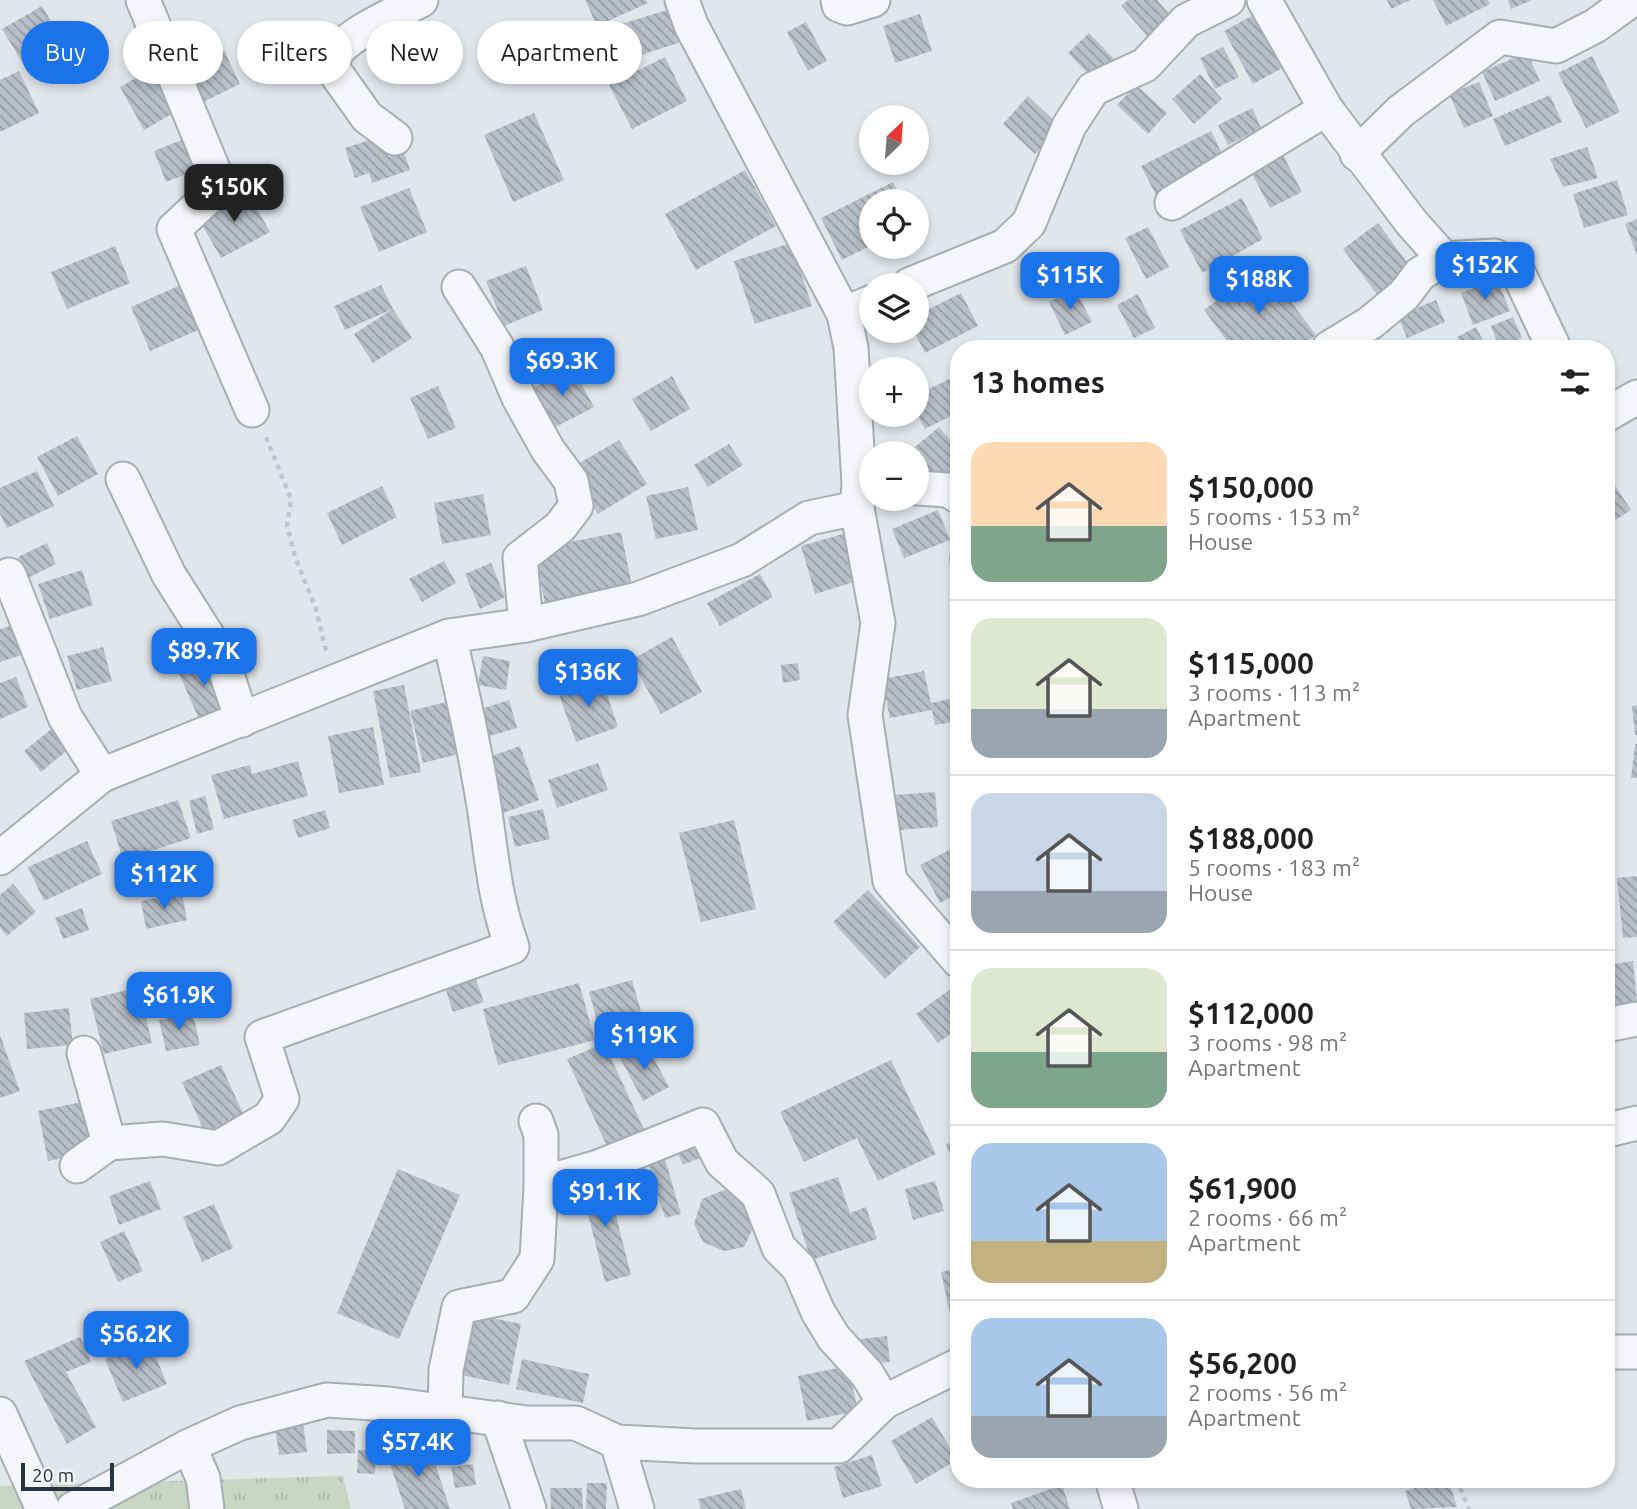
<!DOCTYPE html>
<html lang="en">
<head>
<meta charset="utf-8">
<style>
  body { margin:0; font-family:Ubuntu,sans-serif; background:#f2f2f2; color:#202124; height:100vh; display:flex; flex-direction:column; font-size:26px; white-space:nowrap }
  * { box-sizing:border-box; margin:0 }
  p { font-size:23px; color:#757577 }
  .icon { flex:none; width:38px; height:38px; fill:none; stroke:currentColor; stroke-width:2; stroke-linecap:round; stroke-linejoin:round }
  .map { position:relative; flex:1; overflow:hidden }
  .panel { position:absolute; left:950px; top:340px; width:665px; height:1148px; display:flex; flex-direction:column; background:#fff; border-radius:28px; box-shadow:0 4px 10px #0003 }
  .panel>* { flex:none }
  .guide { position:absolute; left:21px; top:21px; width:665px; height:63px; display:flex; gap:14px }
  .needle { width:46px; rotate:25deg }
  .fabs { position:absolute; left:859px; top:105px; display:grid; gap:14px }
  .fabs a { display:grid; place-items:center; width:70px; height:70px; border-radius:50%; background:#fff; box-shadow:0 4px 10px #0003; font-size:35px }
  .scale { position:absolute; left:21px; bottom:18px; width:93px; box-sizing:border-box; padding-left:7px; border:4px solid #293443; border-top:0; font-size:19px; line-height:24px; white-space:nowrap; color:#293443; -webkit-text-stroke:5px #f1f4f8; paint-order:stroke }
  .price { position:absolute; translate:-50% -60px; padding:0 16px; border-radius:14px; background:#1a73e8; color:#fff; font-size:23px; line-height:46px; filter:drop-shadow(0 2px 4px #0008) }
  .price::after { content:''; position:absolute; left:50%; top:42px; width:21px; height:16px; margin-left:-10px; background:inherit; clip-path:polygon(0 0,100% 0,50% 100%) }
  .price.on { background:#222; color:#fff }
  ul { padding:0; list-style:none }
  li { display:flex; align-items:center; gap:21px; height:175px; padding:0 21px }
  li+li { border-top:2px solid #e0e0e0 }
  li span { display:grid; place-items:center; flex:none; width:196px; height:140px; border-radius:21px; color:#555 }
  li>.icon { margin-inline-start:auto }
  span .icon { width:84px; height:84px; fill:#fffc; stroke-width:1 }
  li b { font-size:30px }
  h2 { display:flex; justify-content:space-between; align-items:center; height:84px; padding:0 21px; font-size:30px }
  .tag { padding:0 24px; border-radius:32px; background:#fff; box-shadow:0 4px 10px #0003; font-size:24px; line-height:63px }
  .tag.on { background:#1a73e8; color:#fff }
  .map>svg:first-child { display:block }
  .grass { fill:url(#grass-tufts) }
  .building { fill:url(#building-back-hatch) }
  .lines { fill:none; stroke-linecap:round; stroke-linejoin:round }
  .minor-casing { stroke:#a6adb5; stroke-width:37 }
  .path { stroke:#bfc4ca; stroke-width:4.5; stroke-dasharray:5 5; stroke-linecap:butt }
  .minor { stroke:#f4f6f9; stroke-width:33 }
</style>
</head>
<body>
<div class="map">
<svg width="1637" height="1509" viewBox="0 0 1637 1509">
  <defs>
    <pattern id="grass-tufts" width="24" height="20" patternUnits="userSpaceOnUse" patternTransform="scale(1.75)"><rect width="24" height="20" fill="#c8d5c2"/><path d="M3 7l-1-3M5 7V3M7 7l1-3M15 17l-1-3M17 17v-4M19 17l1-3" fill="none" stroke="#acb7a8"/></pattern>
    <pattern id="building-back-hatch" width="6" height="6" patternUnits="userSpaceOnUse" patternTransform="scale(1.75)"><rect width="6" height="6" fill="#b8bfc8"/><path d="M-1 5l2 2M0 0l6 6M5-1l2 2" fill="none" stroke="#969ca4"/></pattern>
  </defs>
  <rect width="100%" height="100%" fill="#e1e6eb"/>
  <path class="grass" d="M343 1476 351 1509H0V1486Z"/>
  <g class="building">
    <path d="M585 0H646L648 3 597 26Z"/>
    <path d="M1128 0H1157L1173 18 1150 39 1121 6Z"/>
    <path d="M1387 0H1410L1391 9Z"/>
    <path d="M1433 0H1488L1490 4 1446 26Z"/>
    <path d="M1508 0H1532L1511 9Z"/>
    <path d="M42 6 66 47 27 70 2 29Z"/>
    <path d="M670 9 681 42 610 65 599 31Z"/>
    <path d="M1257 13 1286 66 1253 84 1224 31Z"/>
    <path d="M920 14 932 51 895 63 883 26Z"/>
    <path d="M806 22 827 61 808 71 787 32Z"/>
    <path d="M1089 33 1114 59 1093 79 1068 53Z"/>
    <path d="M1223 47 1239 77 1215 89 1200 58Z"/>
    <path d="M224 50 240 84 203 102 187 68Z"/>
    <path d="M1527 52 1540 81 1495 101 1482 72Z"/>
    <path d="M1592 56 1620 112 1586 128 1558 73Z"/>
    <path d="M665 57 687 101 632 129 609 85Z"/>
    <path d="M153 68 177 111 144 130 120 87Z"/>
    <path d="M19 71 39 113 0 132V80Z"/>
    <path d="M1200 74 1222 99 1194 124 1172 99Z"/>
    <path d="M1479 82 1493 116 1464 128 1449 94Z"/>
    <path d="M1136 85 1167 113 1148 134 1117 105Z"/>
    <path d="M1550 95 1562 122 1505 146 1493 119Z"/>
    <path d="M1028 96 1061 127 1035 154 1003 124Z"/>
    <path d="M1252 108 1261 128 1228 145 1218 125Z"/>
    <path d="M534 113 564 180 513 202 484 135Z"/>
    <path d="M1211 131 1226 162 1157 197 1141 166Z"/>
    <path d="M382 136 389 157 404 152 410 170 372 183 369 173 355 178 345 148Z"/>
    <path d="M189 137 202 168 166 182 154 151Z"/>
    <path d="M1587 147 1598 178 1563 187 1550 159Z"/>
    <path d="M1283 155 1302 192 1270 208 1251 172Z"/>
    <path d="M745 170 776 226 696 270 665 214Z"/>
    <path d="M1617 180 1628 215 1584 228 1573 194Z"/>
    <path d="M893 182 903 201H872V245L842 260 821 218Z"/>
    <path d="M409 188 427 232 379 252 360 207Z"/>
    <path d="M246 189 270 232 221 258 197 216Z"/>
    <path d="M1242 198 1263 239 1202 273 1180 230Z"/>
    <path d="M1637 219V255L1625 224Z"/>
    <path d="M1378 223 1417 276 1382 301 1343 249Z"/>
    <path d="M1148 227 1169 267 1146 279 1125 238Z"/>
    <path d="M791 243 812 306 755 324 734 261Z"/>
    <path d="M115 246 130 283 67 309 51 272Z"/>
    <path d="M526 266 543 310 504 326 486 281Z"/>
    <path d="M1264 266 1316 335 1298 348H1232L1204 310Z"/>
    <path d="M1497 279 1510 311 1473 325 1461 293Z"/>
    <path d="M185 283 205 327 150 351 131 307Z"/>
    <path d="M381 285 393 309 345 330 334 306Z"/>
    <path d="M1075 289 1092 322 1065 335 1049 302Z"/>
    <path d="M961 293 978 326 925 353 914 331H917V315Z"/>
    <path d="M1138 294 1155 328 1134 338 1117 305Z"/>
    <path d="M1436 300 1445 322 1407 338 1398 316Z"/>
    <path d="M393 309 412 338 373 363 354 334Z"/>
    <path d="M1513 317 1522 338 1499 347 1491 326Z"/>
    <path d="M1476 327 1487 348H1463L1457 337Z"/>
    <path d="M572 367 594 407 552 429 530 390Z"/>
    <path d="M672 376 690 409 651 431 632 399Z"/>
    <path d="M949 379 959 399V412L925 429 917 413V395Z"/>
    <path d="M438 386 456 428 428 439 410 398Z"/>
    <path d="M939 427 959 451V472L940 487 917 459V453L910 451Z"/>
    <path d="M77 436 98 474 58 496 37 457Z"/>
    <path d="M619 440 647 484 598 514 571 468Z"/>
    <path d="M729 444 743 465 708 487 694 465Z"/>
    <path d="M37 471 54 506 7 528 0 514V488Z"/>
    <path d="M1606 472 1631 510 1606 526Z"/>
    <path d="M382 486 397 517 342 545 327 513Z"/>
    <path d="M688 487 698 530 656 539 646 496Z"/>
    <path d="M483 494 491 535 442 544 434 503Z"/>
    <path d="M938 510 950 540 904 558 892 529Z"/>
    <path d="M621 532 632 586 545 603 534 549Z"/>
    <path d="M843 534 857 581 815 594 801 546Z"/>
    <path d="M47 543 56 564 28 578 18 557Z"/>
    <path d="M959 555V605H954L949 556Z"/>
    <path d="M444 561 456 583 422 602 409 579Z"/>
    <path d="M491 563 505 597 480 609 465 574Z"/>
    <path d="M82 570 93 605 50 619 38 584Z"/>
    <path d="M760 574 773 597 720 626 707 603Z"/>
    <path d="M14 625 24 654 0 662V629Z"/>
    <path d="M672 637 702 692 661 714 631 660Z"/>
    <path d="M103 647 112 681 77 690 67 656Z"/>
    <path d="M208 656 230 706 199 719 177 669Z"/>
    <path d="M483 656 510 661 506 690 478 685Z"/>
    <path d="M798 663 800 680 783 683 781 665Z"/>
    <path d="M924 671 931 703 959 697V721L935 725 932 710 890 718 882 679Z"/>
    <path d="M16 677 28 707 0 719V683Z"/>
    <path d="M601 677 618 727 576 742 558 692Z"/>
    <path d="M404 685 421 772 390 778 373 691Z"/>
    <path d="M509 700 517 728 486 737 478 710Z"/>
    <path d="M446 702 459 754 423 763 410 711Z"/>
    <path d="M1637 705V735H1635L1632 706Z"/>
    <path d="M60 722 76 743 41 772 24 751Z"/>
    <path d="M373 727 384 785 339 793 328 736Z"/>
    <path d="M1635 744H1637V778H1631Z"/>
    <path d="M520 746 539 800 503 813 483 759Z"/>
    <path d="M298 761 308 796 224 819 211 775 250 765 252 774Z"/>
    <path d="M598 763 608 790 557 808 548 780Z"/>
    <path d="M935 792 938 827 898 830 895 795Z"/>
    <path d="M205 796 214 829 197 834 189 801Z"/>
    <path d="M178 800 191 838 123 860 111 821Z"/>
    <path d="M543 809 550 839 515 847 508 817Z"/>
    <path d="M325 810 330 828 298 838 292 820Z"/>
    <path d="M734 820 756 909 701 922 679 833Z"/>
    <path d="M87 841 102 874 44 901 28 867Z"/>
    <path d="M959 845V893L940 903 920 865Z"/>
    <path d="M1637 876V937L1623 938 1617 878Z"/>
    <path d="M13 884 36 912 7 936 0 928V895Z"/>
    <path d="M868 890 920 947 885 979 833 922Z"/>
    <path d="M182 893 187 920 146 929 141 901Z"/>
    <path d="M82 908 89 930 63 939 55 918Z"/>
    <path d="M1633 961 1637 1002 1606 1007V965Z"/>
    <path d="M475 977 484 1002 453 1012 445 987Z"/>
    <path d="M632 980 643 1019 600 1031 589 992Z"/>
    <path d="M579 983 595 1040 498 1065 483 1009Z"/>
    <path d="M139 987 152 1043 104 1054 90 999Z"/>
    <path d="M949 990 959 1004V1028L938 1043 916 1014Z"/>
    <path d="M69 1008 73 1045 27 1049 24 1013Z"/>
    <path d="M193 1014 200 1045 166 1051 159 1020Z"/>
    <path d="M0 1035 20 1091 0 1098Z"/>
    <path d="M645 1042 669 1087 643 1101 619 1056Z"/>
    <path d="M604 1043 648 1138 611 1155 567 1059Z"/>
    <path d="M891 1060 936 1154 878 1181 857 1138 804 1162 780 1112Z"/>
    <path d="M221 1065 244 1116 205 1133 182 1082Z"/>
    <path d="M1606 1067 1614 1093 1606 1095Z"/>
    <path d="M87 1101 96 1151 48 1161 38 1111Z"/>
    <path d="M694 1136 702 1157 683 1165 674 1144Z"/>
    <path d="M959 1139V1168L956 1170 946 1144Z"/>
    <path d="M665 1159 681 1214 665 1218 648 1164Z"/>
    <path d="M398 1169 460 1195 399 1339 337 1313Z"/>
    <path d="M606 1176 631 1275 605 1282 580 1182Z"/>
    <path d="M838 1177 850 1213 866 1207 877 1239 811 1260 789 1193Z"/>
    <path d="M150 1181 161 1209 119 1225 109 1196Z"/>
    <path d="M935 1181 944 1211 913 1220 905 1189Z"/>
    <path d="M724 1190 735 1192 757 1219 744 1247 724 1251 703 1242 694 1224 702 1199Z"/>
    <path d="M214 1204 233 1248 202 1262 183 1217Z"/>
    <path d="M124 1231 143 1271 118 1282 100 1242Z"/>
    <path d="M959 1268V1328L953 1329 941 1272Z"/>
    <path d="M473 1314 521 1324 509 1385 461 1375Z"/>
    <path d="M887 1336 890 1362 864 1364 861 1339Z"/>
    <path d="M80 1337 91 1362 66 1372 96 1427 67 1444 24 1361Z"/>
    <path d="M149 1340 167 1384 123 1402 105 1359Z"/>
    <path d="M522 1359 589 1374 583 1403 516 1389Z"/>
    <path d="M848 1366 858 1411 807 1421 798 1376Z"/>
    <path d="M932 1417 957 1460 916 1484 891 1441Z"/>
    <path d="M303 1423 307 1452 279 1455 275 1427Z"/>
    <path d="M327 1430 355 1431V1453L327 1454Z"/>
    <path d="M428 1442 450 1509H405L387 1455Z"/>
    <path d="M358 1450 376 1451 375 1474 357 1473Z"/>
    <path d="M872 1455 882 1486 843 1498 834 1467Z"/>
    <path d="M473 1464 476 1485 455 1488 451 1467Z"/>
    <path d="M1443 1479H1448L1457 1507 1411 1509 1405 1491Z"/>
    <path d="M587 1483H607L606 1509H586Z"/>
    <path d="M1062 1485 1070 1509H1013L1011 1503Z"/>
    <path d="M550 1488H582L583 1509H551Z"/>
    <path d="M741 1489 746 1509H701L698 1499Z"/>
  </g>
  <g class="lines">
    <defs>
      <g id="minor">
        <path d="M143 0 220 186 174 229 252 410"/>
        <path d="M682 0 691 25 844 314 851 348 859 484 857 508 878 623 865 715 890 881 959 961"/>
        <path d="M838 0 839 5 847 8 873 0"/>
        <path d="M1264 0 1326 109 1411 222 1444 259"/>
        <path d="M395 138 367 117 330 65C336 37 396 14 421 0"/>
        <path d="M1357 154 1401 111 1500 37 1556 46 1595 26 1631 0"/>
        <path d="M1172 203 1326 109"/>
        <path d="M909 285 1005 246 1029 223 1069 126 1093 89 1145 65 1186 21 1228 0"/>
        <path d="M459 287 497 347 519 398 548 450 571 481 576 506 560 527 520 558 526 625"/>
        <path d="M844 314 872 302"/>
        <path d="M1329 348 1370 323 1404 295 1420 274 1444 259 1495 256 1517 270 1554 348"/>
        <path d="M1606 415 1637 397"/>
        <path d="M123 479 169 575 221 657 242 720"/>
        <path d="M917 488 948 490 959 497"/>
        <path d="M9 575 65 717 102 775"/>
        <path d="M0 858 102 775 449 636 526 625 638 599 742 560 809 518 857 508"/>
        <path d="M1606 1025 1637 1019"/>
        <path d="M84 1053 109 1143 163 1139 218 1148 269 1118 282 1099 262 1037 512 947C493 894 492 854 483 800 474 745 462 691 449 636"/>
        <path d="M536 1121 541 1135V1188L553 1180 598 1167 703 1125 722 1162 758 1194 779 1248 799 1268 818 1312 834 1338 867 1374 884 1402"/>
        <path d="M1608 1130 1637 1123"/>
        <path d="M77 1166 109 1143"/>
        <path d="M1606 1352H1637"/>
        <path d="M445 1412 446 1370 459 1307 513 1296 537 1259 541 1188"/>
        <path d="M0 1414 43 1509"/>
        <path d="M498 1418 529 1509"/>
        <path d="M617 1442 637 1509"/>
        <path d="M189 1446 203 1478 207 1509"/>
        <path d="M1112 1479 1121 1509"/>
        <path d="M73 1509 189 1446 240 1423 327 1400 389 1404 527 1423H576L617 1442 696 1446H839L884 1402 959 1365"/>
      </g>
    </defs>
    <use href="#minor" class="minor-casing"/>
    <g class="path">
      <path d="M266 437 291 499 287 525 295 557 316 609 326 651"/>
      <path d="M1456 1479 1469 1509"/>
    </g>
    <use href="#minor" class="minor"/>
  </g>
</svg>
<div class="fabs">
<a><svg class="needle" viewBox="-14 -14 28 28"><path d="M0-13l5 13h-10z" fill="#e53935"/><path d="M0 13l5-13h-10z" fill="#757577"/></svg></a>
<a><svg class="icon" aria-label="locate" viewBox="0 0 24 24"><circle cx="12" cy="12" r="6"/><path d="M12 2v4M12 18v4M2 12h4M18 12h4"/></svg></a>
<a><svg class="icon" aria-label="layers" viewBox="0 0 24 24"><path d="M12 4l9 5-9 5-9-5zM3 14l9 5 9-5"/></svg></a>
<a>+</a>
<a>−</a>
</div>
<div class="scale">20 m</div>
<b class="price on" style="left:234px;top:224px">$150K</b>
<b class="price" style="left:1485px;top:302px">$152K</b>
<b class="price" style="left:1070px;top:312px">$115K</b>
<b class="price" style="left:1259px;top:316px">$188K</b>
<b class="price" style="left:562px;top:398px">$69.3K</b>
<b class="price" style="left:204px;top:688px">$89.7K</b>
<b class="price" style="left:588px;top:709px">$136K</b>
<b class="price" style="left:164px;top:911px">$112K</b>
<b class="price" style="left:179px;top:1032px">$61.9K</b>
<b class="price" style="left:644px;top:1072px">$119K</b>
<b class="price" style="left:605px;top:1229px">$91.1K</b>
<b class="price" style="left:136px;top:1371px">$56.2K</b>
<b class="price" style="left:418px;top:1479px">$57.4K</b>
<div class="guide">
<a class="tag on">Buy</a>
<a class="tag">Rent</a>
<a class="tag">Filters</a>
<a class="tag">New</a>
<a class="tag">Apartment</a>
</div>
<section class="panel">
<h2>13 homes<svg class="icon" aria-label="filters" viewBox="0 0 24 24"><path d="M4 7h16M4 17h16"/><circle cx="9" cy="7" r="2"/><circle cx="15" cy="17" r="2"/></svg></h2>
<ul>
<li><span style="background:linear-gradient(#ffd9b3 60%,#7fa58c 0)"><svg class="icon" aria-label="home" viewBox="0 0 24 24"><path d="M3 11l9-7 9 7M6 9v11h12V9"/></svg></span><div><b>$150,000</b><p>5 rooms · 153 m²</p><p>House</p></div></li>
<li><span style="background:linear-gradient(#dfe7d0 65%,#9aa5b1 0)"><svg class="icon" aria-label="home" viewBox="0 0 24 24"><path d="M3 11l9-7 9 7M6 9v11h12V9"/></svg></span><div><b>$115,000</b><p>3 rooms · 113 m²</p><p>Apartment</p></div></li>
<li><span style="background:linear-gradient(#c9d6e8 70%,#9aa5b1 0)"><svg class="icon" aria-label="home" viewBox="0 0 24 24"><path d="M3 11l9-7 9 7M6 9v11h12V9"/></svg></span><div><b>$188,000</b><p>5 rooms · 183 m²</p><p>House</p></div></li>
<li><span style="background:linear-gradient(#dfe7d0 60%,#7fa58c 0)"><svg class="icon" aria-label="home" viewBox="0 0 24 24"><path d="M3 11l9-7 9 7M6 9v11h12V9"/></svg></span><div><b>$112,000</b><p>3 rooms · 98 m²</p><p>Apartment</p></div></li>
<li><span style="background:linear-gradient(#a9c7e8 70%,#c2b280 0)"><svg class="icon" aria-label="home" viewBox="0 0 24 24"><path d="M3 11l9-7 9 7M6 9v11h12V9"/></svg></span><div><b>$61,900</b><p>2 rooms · 66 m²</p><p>Apartment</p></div></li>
<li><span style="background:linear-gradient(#a9c7e8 70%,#9aa5b1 0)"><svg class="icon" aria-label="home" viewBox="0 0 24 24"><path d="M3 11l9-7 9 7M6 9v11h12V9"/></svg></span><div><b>$56,200</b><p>2 rooms · 56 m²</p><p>Apartment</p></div></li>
</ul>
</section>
</div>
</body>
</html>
